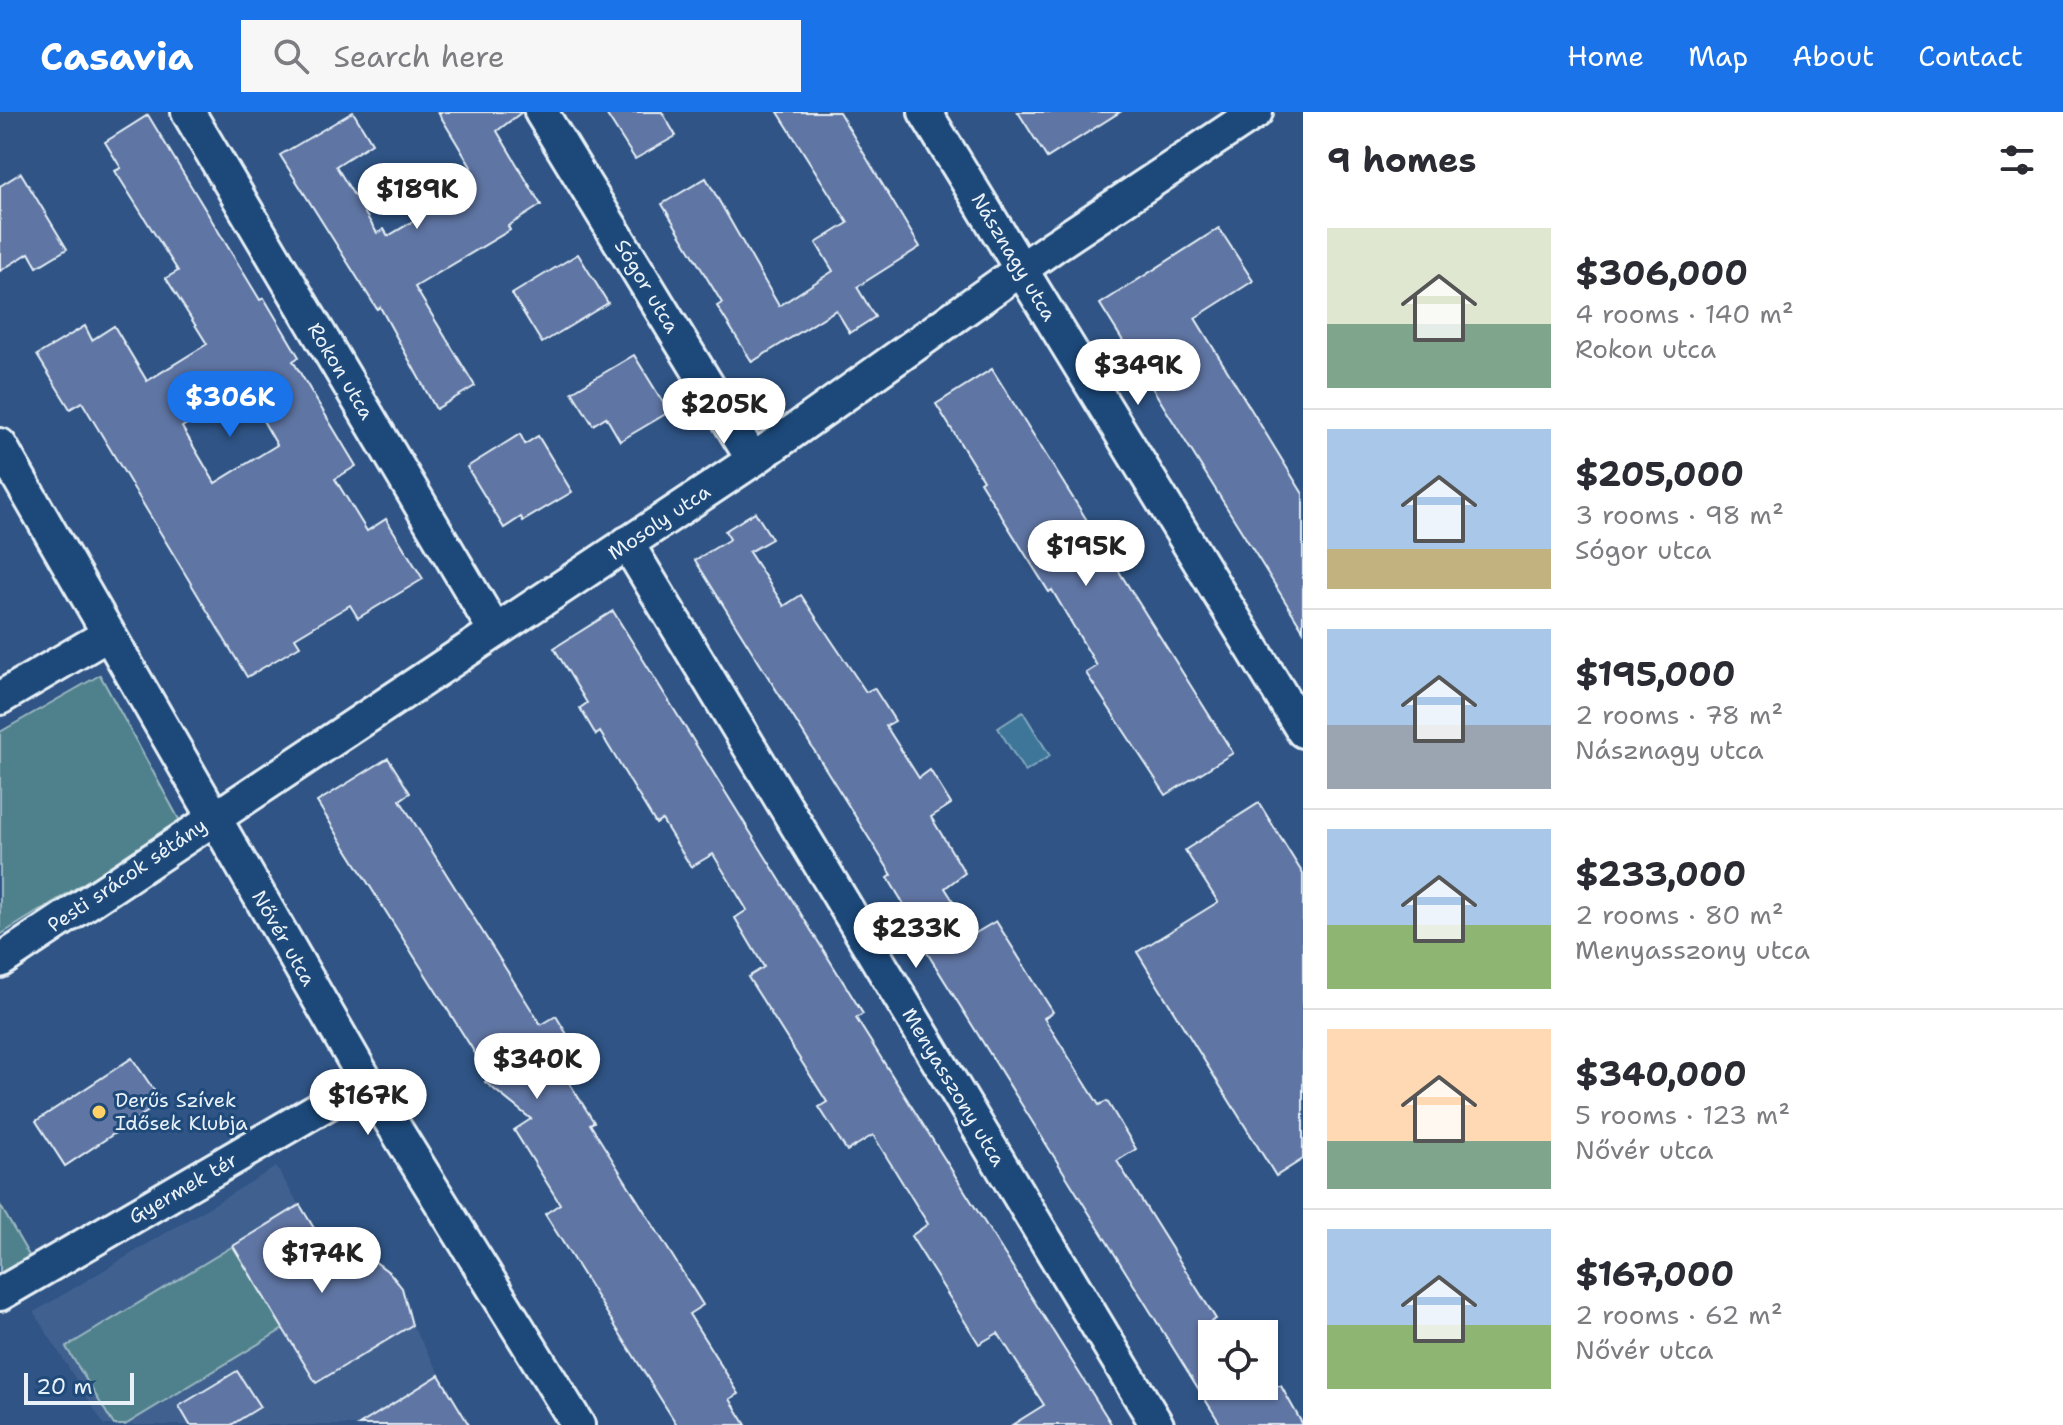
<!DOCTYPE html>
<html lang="en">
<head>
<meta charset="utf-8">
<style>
  body { margin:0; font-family:"Shantell Sans",sans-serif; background:#f7f7f7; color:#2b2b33; height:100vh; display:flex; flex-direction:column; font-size:30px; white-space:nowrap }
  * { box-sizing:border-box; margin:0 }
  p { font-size:26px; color:#7c7c81 }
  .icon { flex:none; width:44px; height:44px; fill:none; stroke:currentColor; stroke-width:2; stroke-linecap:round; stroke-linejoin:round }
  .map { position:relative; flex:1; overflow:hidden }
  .details { display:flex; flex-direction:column; background:#fff; width:760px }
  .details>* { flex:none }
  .controls { position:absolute; left:1198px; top:1208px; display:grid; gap:16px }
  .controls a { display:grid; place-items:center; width:80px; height:80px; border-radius:0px; background:#fff; box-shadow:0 2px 6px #0004; font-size:40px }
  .scale { position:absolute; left:24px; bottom:20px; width:110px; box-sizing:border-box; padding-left:8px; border:4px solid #e8f1f8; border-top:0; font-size:22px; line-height:28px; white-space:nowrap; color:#e8f1f8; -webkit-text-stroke:6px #1f4a7a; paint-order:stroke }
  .price { position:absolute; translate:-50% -68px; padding:0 18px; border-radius:28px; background:#fff; color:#222; font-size:26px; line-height:52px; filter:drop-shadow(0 2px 4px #0008) }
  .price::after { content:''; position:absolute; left:50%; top:48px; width:24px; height:18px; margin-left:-12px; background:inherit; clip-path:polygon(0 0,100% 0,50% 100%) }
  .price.current { background:#1a73e8; color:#fff }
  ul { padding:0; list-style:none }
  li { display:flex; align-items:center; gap:24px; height:200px; padding:0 24px }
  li+li { border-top:2px solid #e1e1e2 }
  li span { display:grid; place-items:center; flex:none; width:224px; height:160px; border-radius:0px; color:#555 }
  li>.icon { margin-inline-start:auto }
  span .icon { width:96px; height:96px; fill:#fffc; stroke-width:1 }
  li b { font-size:34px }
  h2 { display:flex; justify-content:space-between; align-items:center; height:96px; padding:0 24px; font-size:34px }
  header { display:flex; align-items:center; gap:48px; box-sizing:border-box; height:112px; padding:0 40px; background:#1a73e8; color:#fff }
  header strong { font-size:38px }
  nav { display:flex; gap:44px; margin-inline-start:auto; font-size:28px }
  .search { width:560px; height:72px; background:#f7f7f7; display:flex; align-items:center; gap:20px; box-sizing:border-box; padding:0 28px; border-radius:0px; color:#7c7c81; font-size:30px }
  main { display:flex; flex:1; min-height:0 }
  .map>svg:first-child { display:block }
  .built { fill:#406190 }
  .green { fill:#50818c; stroke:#9cb9c2; stroke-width:2 }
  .water { fill:#3e7698; stroke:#82a7be; stroke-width:2 }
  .building { fill:#5e75a3; stroke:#e8f1f8; stroke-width:2; fill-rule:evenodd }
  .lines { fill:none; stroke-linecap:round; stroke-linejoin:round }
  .street-casing { stroke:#e8f1f8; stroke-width:38 }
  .street { stroke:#1f4a7a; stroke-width:32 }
  .poi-dot { fill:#ffd166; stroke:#1f4a7a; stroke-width:3 }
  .labels { text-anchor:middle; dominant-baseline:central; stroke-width:6; stroke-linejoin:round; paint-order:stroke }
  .street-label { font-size:20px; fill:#e8f1f8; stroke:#1f4a7a }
  .poi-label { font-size:20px; fill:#e8f1f8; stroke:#1f4a7a; text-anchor:start }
</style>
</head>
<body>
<header>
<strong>Casavia</strong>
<div class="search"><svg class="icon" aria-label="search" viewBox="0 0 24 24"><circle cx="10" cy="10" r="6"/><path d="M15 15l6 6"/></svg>Search here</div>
<nav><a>Home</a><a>Map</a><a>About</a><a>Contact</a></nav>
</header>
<main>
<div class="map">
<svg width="1303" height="1313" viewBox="0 0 1303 1313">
  <rect width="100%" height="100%" fill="#2f5485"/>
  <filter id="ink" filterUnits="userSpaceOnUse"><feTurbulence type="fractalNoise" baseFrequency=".0125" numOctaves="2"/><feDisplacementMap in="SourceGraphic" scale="16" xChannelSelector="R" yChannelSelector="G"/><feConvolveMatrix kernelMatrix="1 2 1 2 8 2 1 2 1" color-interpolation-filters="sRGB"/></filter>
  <g filter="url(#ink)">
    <path class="built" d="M276 1055 344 1166 374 1149 402 1176 412 1213 469 1313H104L34 1200Z"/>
    <g class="green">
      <path d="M100 563 181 711 0 823V620Z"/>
      <path d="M0 1093 31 1147 0 1165Z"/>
      <path d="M233 1134 283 1217 125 1313H114L66 1235Z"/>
    </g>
    <path class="water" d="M1023 600 1050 644 1025 660 998 616Z"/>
    <g class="building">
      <path d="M353 0 372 31 336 54 377 121 384 117 388 124 452 86 450 82 461 75 455 65 471 55 438 0H522L497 19 541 93 508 114 510 118 415 175 475 274 436 297 380 195 377 197 280 43Z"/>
      <path d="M605 0H662L676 24 635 47Z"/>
      <path d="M778 0H839L920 135 857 175 875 205 850 221 836 198 752 250 717 194 722 191 662 92 706 66 779 194 833 159 816 131 848 111Z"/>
      <path d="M1018 0H1120L1047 46Z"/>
      <path d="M148 3 260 188 264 186 299 245 293 249 356 354 335 367 367 419 386 407 423 467 358 506 350 493 295 526 300 534 247 565 82 290 70 297 37 243 85 214 92 228 114 214 147 269 207 232 166 166 178 159 115 59 121 56 105 30ZM245 277 277 333 215 371 182 315Z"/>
      <path d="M21 61 67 137 37 155 29 141 0 159V74Z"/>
      <path d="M1219 116 1253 169 1195 206 1303 382V518L1100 192Z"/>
      <path d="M578 142 608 191 542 231 512 182Z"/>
      <path d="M634 243 669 300 620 329 606 305 593 313 572 280Z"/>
      <path d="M992 257 1233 641 1166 683 1086 561 1097 554 1052 478 1049 480 980 370 983 368 936 292Z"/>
      <path d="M520 322 525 332 538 324 572 380 523 409 521 405 504 416 467 355Z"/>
      <path d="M755 400 772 427 749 440 784 494 801 483 866 580 874 576 895 609 886 614 919 666 930 658 951 692 931 705 965 761 945 776 974 822 996 809 1053 900 1044 906 1099 993 1107 989 1136 1037 1117 1049 1216 1207 1209 1211 1215 1222H1212V1274H1281L1303 1313H1221L903 802 908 799 888 766 892 763 695 448 730 427 725 419Z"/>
      <path d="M613 499 863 902 856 906 1112 1313H1012L1044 1293 998 1221 979 1232 911 1124 928 1112 873 1023 847 1039 819 995 827 990 748 865 764 855 735 806 747 798 713 742 691 755 662 708 656 712 600 620 596 623 580 596 587 591 554 536Z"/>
      <path d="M388 646 410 681 400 688 541 913 556 904 568 924 565 964 594 1010 590 1012 703 1193 689 1202 739 1282 730 1287 746 1313H677L545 1102 560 1092 514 1018 531 1007 485 970 490 965 317 690Z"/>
      <path d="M1259 691 1303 762V1047L1276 1064 1137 840 1218 790 1185 738Z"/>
      <path d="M132 946 162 990 65 1054 36 1009Z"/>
      <path d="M300 1093 344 1166 374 1149 390 1161 402 1176 412 1213 316 1271 233 1134Z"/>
      <path d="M237 1259 260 1295 231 1313H190L179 1294Z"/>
      <path d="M439 1263 469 1313H359Z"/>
    </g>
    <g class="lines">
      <defs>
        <g id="street">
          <path d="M188 0 495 519"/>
          <path d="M541 0 753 348"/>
          <path d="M925 0 1303 619"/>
          <path d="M0 333 366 969 578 1313"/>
          <path d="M627 431 1157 1313"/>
          <path d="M0 586 107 523"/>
          <path d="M0 849 753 348 1054 134 1256 0"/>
          <path d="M0 1182 366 969"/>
        </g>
      </defs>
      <use href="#street" class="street-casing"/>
      <use href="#street" class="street"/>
    </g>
  </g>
  <circle class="poi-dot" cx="99" cy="1000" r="8"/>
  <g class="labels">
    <g class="street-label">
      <text transform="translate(1014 145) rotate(59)">Násznagy utca</text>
      <text transform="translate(647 174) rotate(59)">Sógor utca</text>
      <text transform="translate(341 259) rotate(59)">Rokon utca</text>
      <text transform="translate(659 410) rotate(-34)">Mosoly utca</text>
      <text transform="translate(127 763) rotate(-34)">Pesti srácok sétány</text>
      <text transform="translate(284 826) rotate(60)">Nővér utca</text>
      <text transform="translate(954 975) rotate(59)">Menyasszony utca</text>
      <text transform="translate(183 1076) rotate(-30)">Gyermek tér</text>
    </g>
    <g class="poi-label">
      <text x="115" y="988">Derűs Szívek<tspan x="115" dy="23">Idősek Klubja</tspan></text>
    </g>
  </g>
</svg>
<div class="controls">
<a><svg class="icon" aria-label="locate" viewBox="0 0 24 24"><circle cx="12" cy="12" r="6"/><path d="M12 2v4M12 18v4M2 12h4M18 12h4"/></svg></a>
</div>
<div class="scale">20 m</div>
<b class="price" style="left:417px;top:119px">$189K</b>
<b class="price" style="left:1138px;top:295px">$349K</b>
<b class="price current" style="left:230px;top:327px">$306K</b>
<b class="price" style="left:724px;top:334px">$205K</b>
<b class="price" style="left:1086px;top:476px">$195K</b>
<b class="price" style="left:916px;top:858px">$233K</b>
<b class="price" style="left:537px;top:989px">$340K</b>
<b class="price" style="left:368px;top:1025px">$167K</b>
<b class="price" style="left:322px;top:1183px">$174K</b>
</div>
<section class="details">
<h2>9 homes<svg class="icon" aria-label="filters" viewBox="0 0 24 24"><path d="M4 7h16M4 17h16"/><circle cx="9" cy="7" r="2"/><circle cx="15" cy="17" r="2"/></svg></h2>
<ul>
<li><span style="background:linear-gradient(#dfe7d0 60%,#7fa58c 0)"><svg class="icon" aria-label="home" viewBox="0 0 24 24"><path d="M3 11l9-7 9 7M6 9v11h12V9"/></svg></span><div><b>$306,000</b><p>4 rooms · 140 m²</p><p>Rokon utca</p></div></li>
<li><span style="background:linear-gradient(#a9c7e8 75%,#c2b280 0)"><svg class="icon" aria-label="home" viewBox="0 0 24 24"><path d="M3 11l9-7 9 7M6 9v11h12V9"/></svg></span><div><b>$205,000</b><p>3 rooms · 98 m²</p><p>Sógor utca</p></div></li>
<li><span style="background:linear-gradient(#a9c7e8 60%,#9aa5b1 0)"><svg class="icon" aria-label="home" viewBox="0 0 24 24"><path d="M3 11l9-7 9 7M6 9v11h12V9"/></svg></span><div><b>$195,000</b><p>2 rooms · 78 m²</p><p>Násznagy utca</p></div></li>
<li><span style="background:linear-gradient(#a9c7e8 60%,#8fb573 0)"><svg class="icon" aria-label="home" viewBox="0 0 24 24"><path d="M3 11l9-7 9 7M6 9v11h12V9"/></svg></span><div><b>$233,000</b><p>2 rooms · 80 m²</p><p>Menyasszony utca</p></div></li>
<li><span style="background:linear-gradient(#ffd9b3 70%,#7fa58c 0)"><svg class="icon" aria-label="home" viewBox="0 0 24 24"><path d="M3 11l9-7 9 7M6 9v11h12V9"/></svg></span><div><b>$340,000</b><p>5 rooms · 123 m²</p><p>Nővér utca</p></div></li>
<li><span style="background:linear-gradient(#a9c7e8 60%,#8fb573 0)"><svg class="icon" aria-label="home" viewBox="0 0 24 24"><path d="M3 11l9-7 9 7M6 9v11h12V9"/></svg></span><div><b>$167,000</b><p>2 rooms · 62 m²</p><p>Nővér utca</p></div></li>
</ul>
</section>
</main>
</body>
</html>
